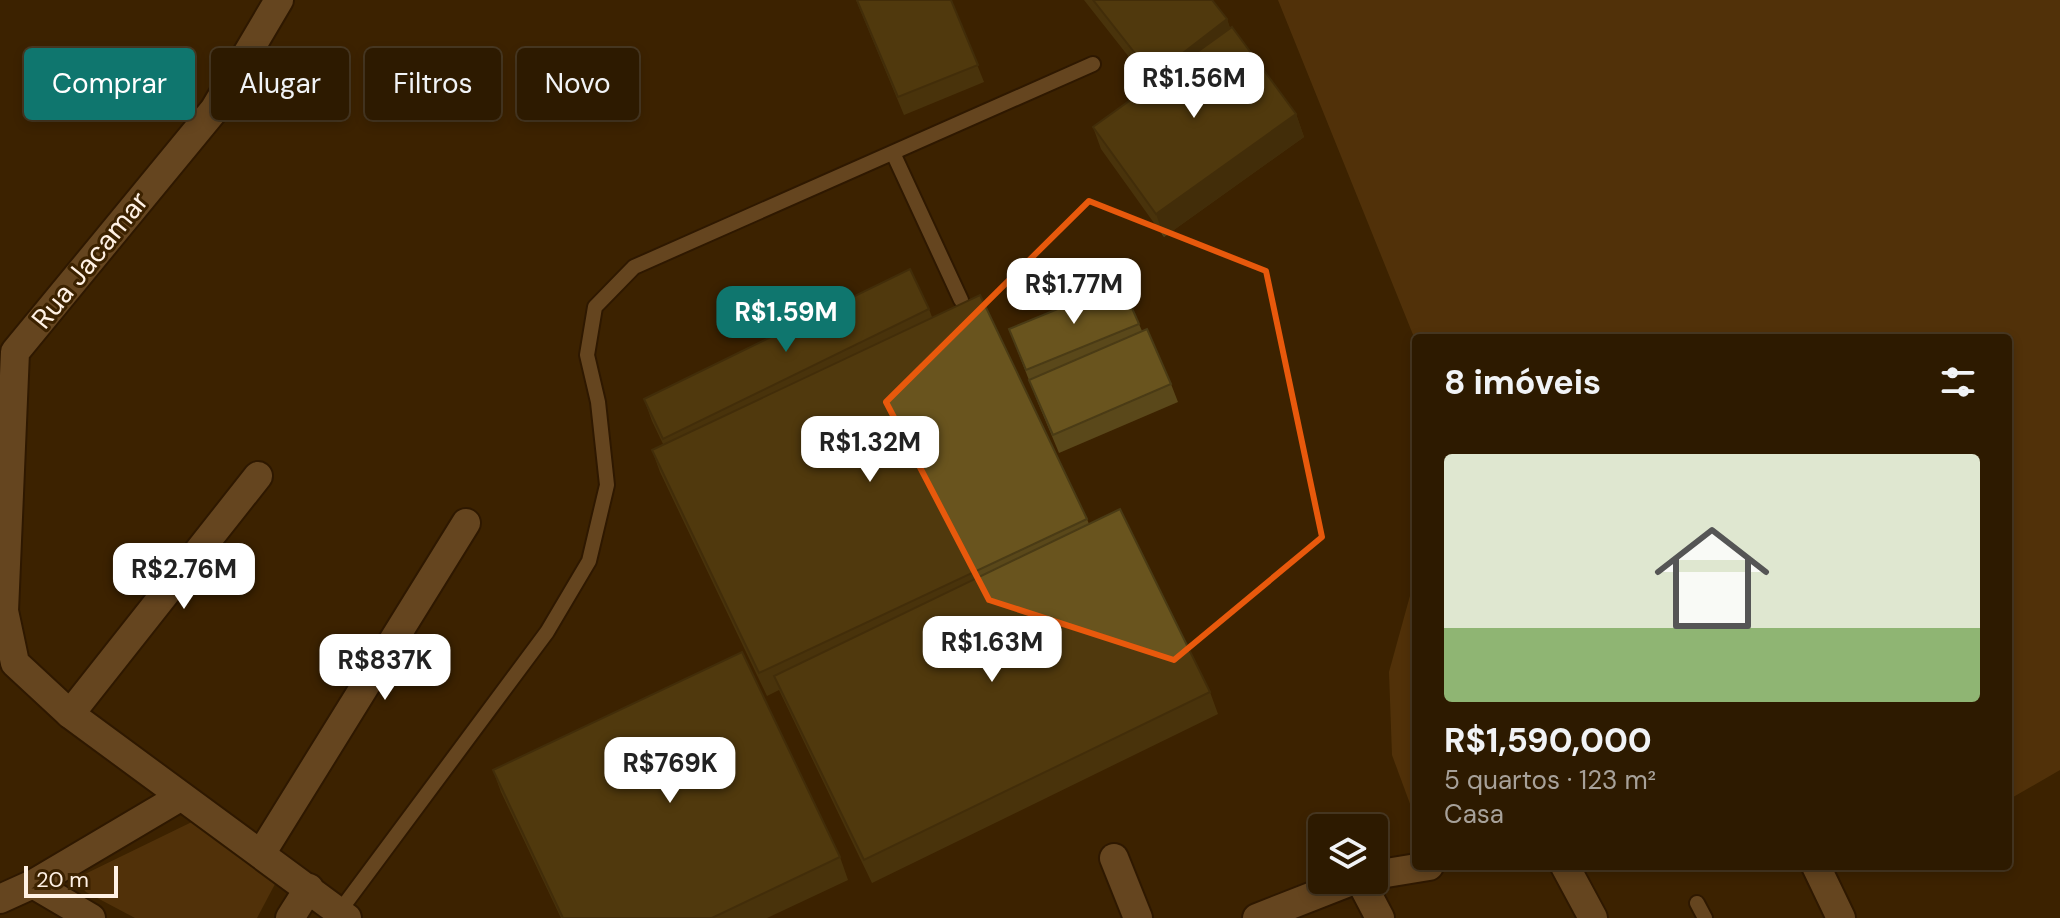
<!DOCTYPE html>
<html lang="pt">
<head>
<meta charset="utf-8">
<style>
  body { margin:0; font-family:"DM Sans",sans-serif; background:#39270f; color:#f1f3f6; height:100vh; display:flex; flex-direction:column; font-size:30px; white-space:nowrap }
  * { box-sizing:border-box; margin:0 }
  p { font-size:26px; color:#a7a199 }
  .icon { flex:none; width:44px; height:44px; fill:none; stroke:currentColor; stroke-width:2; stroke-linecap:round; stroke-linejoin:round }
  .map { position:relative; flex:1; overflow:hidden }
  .sheet { position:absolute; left:1412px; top:334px; width:600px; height:536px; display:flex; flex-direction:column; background:#2d1a00; border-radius:8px; box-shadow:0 4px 12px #0003,0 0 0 2px #483822 }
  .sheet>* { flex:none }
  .top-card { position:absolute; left:24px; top:48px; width:760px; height:72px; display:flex; gap:16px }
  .tools { position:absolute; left:1308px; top:814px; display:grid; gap:16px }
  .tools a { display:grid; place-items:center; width:80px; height:80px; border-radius:8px; background:#2d1a00; box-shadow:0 4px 12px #0003,0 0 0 2px #483822; font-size:40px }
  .scale { position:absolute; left:24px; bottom:20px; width:94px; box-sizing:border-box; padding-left:8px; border:4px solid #fff1e4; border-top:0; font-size:22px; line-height:28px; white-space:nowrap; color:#fff1e4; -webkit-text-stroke:6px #3c2200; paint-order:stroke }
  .price { position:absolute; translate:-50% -68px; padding:0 18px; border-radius:16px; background:#fff; color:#222; font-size:26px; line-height:52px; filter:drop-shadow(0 2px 4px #0008) }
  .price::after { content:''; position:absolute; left:50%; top:48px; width:24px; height:18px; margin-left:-12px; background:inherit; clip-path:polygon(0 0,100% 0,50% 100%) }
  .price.selected { background:#0f766e; color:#fff }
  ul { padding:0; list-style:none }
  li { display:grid; align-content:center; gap:16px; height:424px; padding:0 32px }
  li+li { border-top:2px solid #483822 }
  li span { display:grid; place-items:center; height:248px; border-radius:8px; color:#555 }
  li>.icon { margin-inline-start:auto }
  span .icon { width:144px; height:144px; fill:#fffc; stroke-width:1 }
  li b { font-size:34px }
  h2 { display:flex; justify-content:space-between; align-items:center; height:96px; padding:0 32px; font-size:34px }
  .chip { padding:0 28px; border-radius:8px; background:#2d1a00; box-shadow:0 4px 12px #0003,0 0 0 2px #483822; font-size:28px; line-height:72px }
  .chip.selected { background:#0f766e; color:#fff }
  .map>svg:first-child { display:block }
  .green { fill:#6a4416 }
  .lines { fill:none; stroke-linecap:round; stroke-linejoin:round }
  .lane-casing { stroke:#1e0c00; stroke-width:18 }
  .street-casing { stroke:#1e0c00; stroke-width:32 }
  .lane { stroke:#987046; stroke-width:14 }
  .street { stroke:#987046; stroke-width:28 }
  .wall { fill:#5a481a }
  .shaded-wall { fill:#4a3b15 }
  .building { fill:#69541e; stroke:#4a3b15; stroke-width:2 }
  .marked { fill:none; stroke:#e8590c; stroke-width:6; stroke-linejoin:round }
  .labels { text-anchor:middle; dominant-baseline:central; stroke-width:6; stroke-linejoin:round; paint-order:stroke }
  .street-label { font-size:28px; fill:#fff1e4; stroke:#3c2200 }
</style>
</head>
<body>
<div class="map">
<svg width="2060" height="918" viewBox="0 0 2060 918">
  <rect width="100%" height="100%" fill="#3c2200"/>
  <g class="green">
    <path d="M1278 0H2060V770L2008 800V338H1416V342Z"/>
    <path d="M1416 574V820L1392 755 1389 672Z"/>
    <path d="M198 819 275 874V884L257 918H135L86 892 79 884 83 875Z"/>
  </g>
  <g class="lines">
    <defs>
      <g id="lane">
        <path d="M893 153 961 300"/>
        <path d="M1697 903 1705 918"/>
        <path d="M339 912 547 632 589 561 607 485 598 402 587 355 595 307 634 267 1093 64"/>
      </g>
      <g id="street">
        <path d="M279 0 214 110 15 352 4 611 15 663 70 714 347 918"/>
        <path d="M70 714 258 476"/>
        <path d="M261 854 466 523"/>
        <path d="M1114 858 1138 918"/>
        <path d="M1565 866 1593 918"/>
        <path d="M1816 866 1841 918"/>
        <path d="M1374 875 1429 866"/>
        <path d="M1360 880 1380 918"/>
        <path d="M33 884 91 918"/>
        <path d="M0 899 33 884 180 797"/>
        <path d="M290 918 309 888"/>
        <path d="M1257 918 1354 880"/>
      </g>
    </defs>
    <use href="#lane" class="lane-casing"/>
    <use href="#street" class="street-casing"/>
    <use href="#lane" class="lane"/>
    <use href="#street" class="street"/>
  </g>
  <g class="wall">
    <path d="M856 0H951L984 82 904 115Z"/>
    <path d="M1084 0H1212L1227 19 1230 29 1296 114 1304 137 1164 237 1101 149 1093 127 1151 85Z"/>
    <path d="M1121 283 1142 331 1171 384 1178 402 1059 453 1036 398 1009 329Z"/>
    <path d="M929 309 932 317 1087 519 1089 524 1210 692 1218 714 872 883 779 690 767 696 660 472 652 450 663 444 652 421 644 399Z"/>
    <path d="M493 770 840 857 848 880 767 918H561L501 792Z"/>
  </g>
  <g class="shaded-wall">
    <path d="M1227 19 1235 42 1161 98 1153 76Z"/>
    <path d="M1296 114 1304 137 1164 237 1156 214Z"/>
  </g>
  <g class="building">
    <path d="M857 0H951L978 65 898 97Z"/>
    <path d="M1093 0H1212L1227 19 1153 76Z"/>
    <path d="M1232 27 1296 114 1156 214 1093 127Z"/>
    <path d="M910 269 929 309 663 439 644 399Z"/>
    <path d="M1121 283 1139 324 1026 370 1009 329Z"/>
    <path d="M980 295 1087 519 759 673 652 450Z"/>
    <path d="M1147 329 1171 384 1053 435 1029 380Z"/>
    <path d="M1120 509 1210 692 864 860 774 676Z"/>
    <path d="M742 652 840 857 712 918H563L493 770Z"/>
  </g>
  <path d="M0 0H2060V918H0ZM1089 201 1266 271 1322 537 1174 660 989 600 886 402Z" fill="#3c2200" fill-opacity=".55" fill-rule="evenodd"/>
  <path class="marked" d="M1089 201 1266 271 1322 537 1174 660 989 600 886 402Z"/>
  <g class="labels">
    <g class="street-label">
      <text transform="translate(90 260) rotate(-51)">Rua Jacamar</text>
    </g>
  </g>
</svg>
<div class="tools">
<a><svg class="icon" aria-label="layers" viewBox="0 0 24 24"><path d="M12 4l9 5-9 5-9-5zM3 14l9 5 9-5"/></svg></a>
</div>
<div class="scale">20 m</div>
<b class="price" style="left:1194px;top:120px">R$1.56M</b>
<b class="price" style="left:1074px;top:326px">R$1.77M</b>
<b class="price selected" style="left:786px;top:354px">R$1.59M</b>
<b class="price" style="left:870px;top:484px">R$1.32M</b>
<b class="price" style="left:184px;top:611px">R$2.76M</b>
<b class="price" style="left:992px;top:684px">R$1.63M</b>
<b class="price" style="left:385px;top:702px">R$837K</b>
<b class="price" style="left:670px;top:805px">R$769K</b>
<div class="top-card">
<a class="chip selected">Comprar</a>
<a class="chip">Alugar</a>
<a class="chip">Filtros</a>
<a class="chip">Novo</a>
</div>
<section class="sheet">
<h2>8 imóveis<svg class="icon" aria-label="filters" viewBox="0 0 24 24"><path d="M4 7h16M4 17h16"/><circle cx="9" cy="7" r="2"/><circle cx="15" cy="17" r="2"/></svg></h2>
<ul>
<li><span style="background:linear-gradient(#dfe7d0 70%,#8fb573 0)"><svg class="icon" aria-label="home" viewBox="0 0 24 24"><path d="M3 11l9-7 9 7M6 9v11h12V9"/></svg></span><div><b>R$1,590,000</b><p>5 quartos · 123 m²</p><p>Casa</p></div></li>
</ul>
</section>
</div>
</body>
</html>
